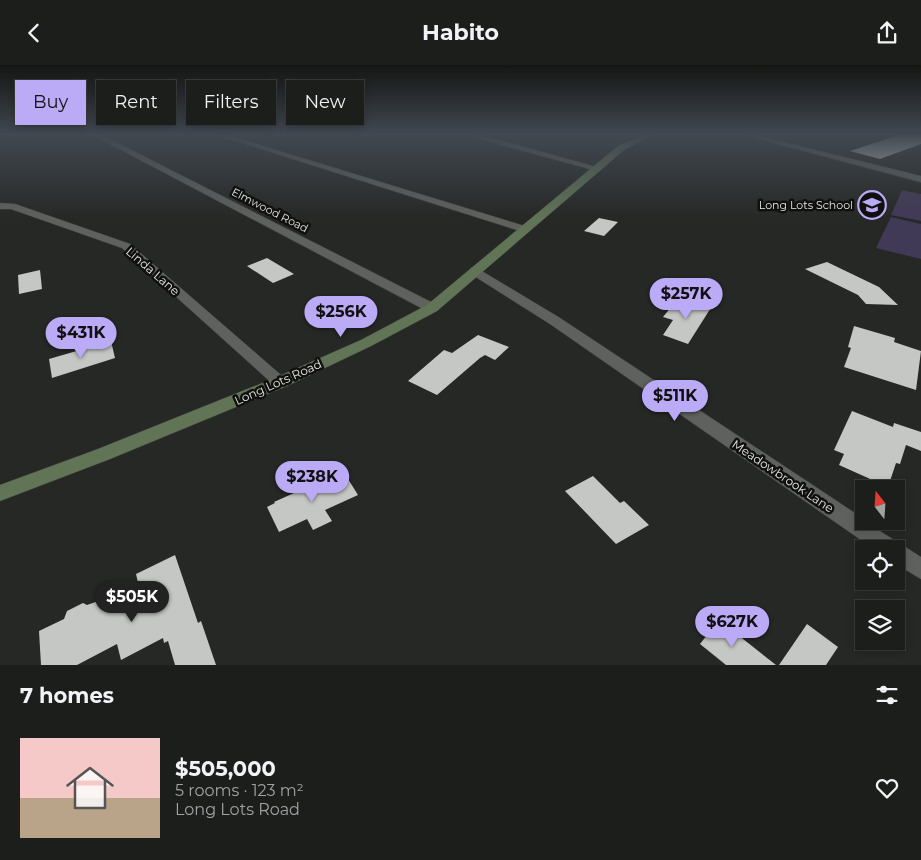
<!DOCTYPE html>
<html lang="en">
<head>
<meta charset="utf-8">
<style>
  body { margin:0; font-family:Montserrat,sans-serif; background:#252725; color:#f1f3f6; height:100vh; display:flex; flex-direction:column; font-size:19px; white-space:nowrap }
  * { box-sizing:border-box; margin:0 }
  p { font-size:16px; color:#a0a2a3 }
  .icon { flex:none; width:28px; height:28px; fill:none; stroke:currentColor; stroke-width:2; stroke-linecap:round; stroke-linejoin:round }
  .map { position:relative; height:600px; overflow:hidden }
  .details { display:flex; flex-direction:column; background:#1c1e1c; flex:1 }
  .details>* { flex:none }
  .guide { position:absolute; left:15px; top:15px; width:500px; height:45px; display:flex; gap:10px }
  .needle { width:32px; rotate:343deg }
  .controls { position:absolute; left:855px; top:415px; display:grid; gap:10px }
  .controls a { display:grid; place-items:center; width:50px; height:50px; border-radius:0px; background:#1c1e1c; box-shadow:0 2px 8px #0003,0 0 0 1px #3a3c3b; font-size:25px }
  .price { position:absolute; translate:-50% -42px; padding:0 11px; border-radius:18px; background:#bbaaf6; color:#111; font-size:16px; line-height:32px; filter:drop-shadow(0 1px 2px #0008) }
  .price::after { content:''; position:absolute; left:50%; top:30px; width:15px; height:11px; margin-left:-8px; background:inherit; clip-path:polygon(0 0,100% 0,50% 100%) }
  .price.current { background:#222; color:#fff }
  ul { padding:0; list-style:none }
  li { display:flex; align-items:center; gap:15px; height:125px; padding:0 20px }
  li+li { border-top:1px solid #3a3c3b }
  li span { display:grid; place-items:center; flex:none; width:140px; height:100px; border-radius:0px; color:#555 }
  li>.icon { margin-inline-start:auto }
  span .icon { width:60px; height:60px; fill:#fffc; stroke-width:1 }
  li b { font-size:21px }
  h2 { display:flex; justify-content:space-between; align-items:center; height:60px; padding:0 20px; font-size:21px }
  .chip { padding:0 18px; border-radius:0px; background:#1c1e1c; box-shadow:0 2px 8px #0003,0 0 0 1px #3a3c3b; font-size:18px; line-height:45px }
  .chip.current { background:#bbaaf6; color:#111 }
  header { display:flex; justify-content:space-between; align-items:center; height:65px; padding:0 20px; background:#1c1e1c; font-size:22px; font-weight:700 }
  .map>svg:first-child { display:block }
  .green { fill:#413a57 }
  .building { fill:#c4c7c3 }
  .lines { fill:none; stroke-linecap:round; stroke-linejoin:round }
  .street-casing { stroke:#434442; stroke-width:1 }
  .secondary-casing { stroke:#434442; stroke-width:1 }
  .street { fill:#5e615d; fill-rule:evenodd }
  .secondary { fill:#617456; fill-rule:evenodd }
  .labels { text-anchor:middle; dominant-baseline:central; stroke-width:5; stroke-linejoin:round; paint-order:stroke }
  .far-poi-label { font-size:11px; fill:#e6e7e5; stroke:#10110f; text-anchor:end }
  .far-street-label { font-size:11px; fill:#e6e7e5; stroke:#10110f }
  .street-label { font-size:12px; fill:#e6e7e5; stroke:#10110f }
</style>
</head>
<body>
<header><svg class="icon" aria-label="back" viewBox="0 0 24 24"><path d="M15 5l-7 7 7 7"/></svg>Habito<svg class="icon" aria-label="share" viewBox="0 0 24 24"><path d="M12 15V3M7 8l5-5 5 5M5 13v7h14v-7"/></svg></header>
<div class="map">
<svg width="921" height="600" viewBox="0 0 921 600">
  <rect width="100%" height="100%" fill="#262825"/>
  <g class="green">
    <path d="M902 125 921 129V156L891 150Z"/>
    <path d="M891 152 921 159V194L876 183Z"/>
  </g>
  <g class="building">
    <path d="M899 70H921V79L880 94 850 86Z"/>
    <path d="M599 153 618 157 604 171 584 166Z"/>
    <path d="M267 193 294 209 273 218 247 201Z"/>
    <path d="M827 197 879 222 898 240 866 239 858 230 805 204Z"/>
    <path d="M40 205 42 224 19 229 18 210Z"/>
    <path d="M693 235 712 241 688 279 663 270 673 255 663 252 675 237 688 241Z"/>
    <path d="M854 261 895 273 894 277 921 286 916 325 844 302 851 283 848 282Z"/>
    <path d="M478 270 509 282 495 295 485 290 480 293 437 330 408 316 444 285 452 288Z"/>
    <path d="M111 276 115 293 52 313 49 294Z"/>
    <path d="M852 346 893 362 894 358 921 367V386L906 380 900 399 896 398 888 422 839 400 844 389 834 385Z"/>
    <path d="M343 406 358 430 325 445 332 456 313 465 307 454 279 467 267 442 275 438 274 437Z"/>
    <path d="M593 411 620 438 624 436 649 460 616 479 565 426Z"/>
    <path d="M175 490 198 558 201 556 216 600H175L168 576 164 578 163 573 121 595 117 579 77 600H41L39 566 64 554 67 546 83 538 87 540 139 522 136 509Z"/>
    <path d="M719 555 776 600H726L700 579Z"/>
    <path d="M807 559 838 582 826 600H779Z"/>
  </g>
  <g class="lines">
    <defs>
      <g id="street">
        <path d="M93 70H102L437 240 439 243 437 246H427Z"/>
        <path d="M217 70H227L528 162 529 164 524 167 520 166Z"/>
        <path d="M472 70H482L600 103 593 105 472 72Z"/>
        <path d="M744 70H755L921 111V117Z"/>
        <path d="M0 138 15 139 130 179 289 317 287 321H275L122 183 11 144H0Z"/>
        <path d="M475 202 560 253 864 454V456L921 492V514L896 499V484H874L550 259 471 209 469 206 471 203Z"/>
      </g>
      <path id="secondary" d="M643 70H652L624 85 437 246 371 281 287 321 110 394 0 436V420L98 384 275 313 361 275 427 240 618 81Z"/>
    </defs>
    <use href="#street" class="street-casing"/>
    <use href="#secondary" class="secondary-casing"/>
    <use href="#street" class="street"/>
    <use href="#secondary" class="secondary"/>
  </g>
  <linearGradient id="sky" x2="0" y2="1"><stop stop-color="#151614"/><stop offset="0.45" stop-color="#414851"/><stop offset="1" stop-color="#414851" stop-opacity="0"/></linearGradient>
  <rect width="921" height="154" fill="url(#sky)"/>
  <defs>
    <symbol id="school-ring" viewBox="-11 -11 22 22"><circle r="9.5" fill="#10110f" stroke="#bbaaf6" stroke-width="1.5"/><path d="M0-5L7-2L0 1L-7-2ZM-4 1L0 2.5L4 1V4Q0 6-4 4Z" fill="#bbaaf6"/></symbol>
  </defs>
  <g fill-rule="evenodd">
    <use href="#school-ring" x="856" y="124" width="32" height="32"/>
  </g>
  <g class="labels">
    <g class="far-poi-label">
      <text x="853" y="140">Long Lots School</text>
    </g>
    <g class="far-street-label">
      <text transform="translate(270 145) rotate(27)">Elmwood Road</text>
    </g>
    <g class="street-label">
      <text transform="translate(153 206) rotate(41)">Linda Lane</text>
      <text transform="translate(278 317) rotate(-24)">Long Lots Road</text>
      <text transform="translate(783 411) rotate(34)">Meadowbrook Lane</text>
    </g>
  </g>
</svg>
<div class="controls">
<a><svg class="needle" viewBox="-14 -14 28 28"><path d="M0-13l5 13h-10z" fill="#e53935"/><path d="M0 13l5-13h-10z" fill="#a0a2a3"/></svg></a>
<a><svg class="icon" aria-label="locate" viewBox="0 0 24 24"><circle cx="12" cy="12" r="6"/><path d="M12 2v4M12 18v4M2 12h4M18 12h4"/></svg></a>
<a><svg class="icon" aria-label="layers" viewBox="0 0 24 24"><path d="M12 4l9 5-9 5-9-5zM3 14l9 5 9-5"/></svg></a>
</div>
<b class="price" style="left:686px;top:255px">$257K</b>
<b class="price" style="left:341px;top:273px">$256K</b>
<b class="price" style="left:81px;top:294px">$431K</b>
<b class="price" style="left:675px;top:357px">$511K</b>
<b class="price" style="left:312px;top:438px">$238K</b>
<b class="price current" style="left:132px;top:558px">$505K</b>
<b class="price" style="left:732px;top:583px">$627K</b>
<div class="guide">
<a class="chip current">Buy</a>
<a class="chip">Rent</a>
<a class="chip">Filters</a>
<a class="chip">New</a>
</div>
</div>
<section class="details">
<h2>7 homes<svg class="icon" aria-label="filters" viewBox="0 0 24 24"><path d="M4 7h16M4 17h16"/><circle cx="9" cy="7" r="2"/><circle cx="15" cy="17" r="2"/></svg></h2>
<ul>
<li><span style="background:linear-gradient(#f6c9c9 60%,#b9a48a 0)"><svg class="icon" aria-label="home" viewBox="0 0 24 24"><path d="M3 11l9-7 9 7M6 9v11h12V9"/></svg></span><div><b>$505,000</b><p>5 rooms · 123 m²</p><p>Long Lots Road</p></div><svg class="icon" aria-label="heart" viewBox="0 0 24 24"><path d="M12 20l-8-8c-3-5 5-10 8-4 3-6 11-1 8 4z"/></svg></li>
</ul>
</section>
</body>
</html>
